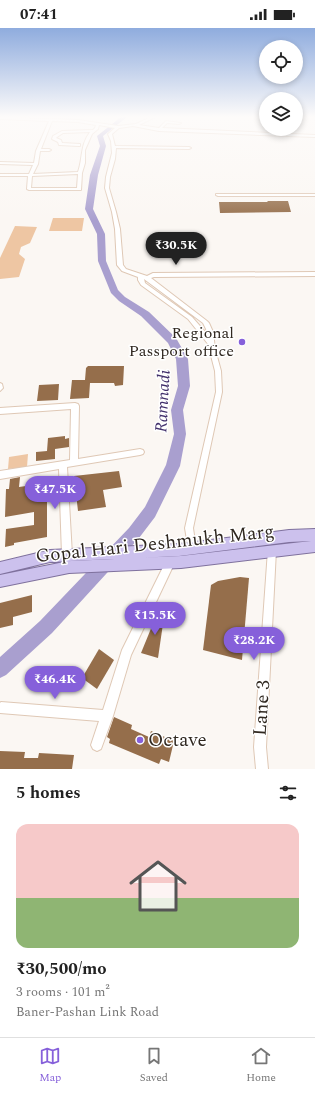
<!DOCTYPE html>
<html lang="en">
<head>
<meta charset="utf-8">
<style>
  body { margin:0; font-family:Spectral,serif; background:#f2f2f2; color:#222; height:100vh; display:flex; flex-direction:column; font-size:15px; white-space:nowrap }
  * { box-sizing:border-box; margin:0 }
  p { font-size:13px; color:#767676 }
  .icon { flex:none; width:22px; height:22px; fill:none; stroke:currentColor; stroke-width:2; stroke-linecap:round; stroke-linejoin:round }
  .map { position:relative; height:741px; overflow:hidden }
  .side { display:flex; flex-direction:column; background:#fff; flex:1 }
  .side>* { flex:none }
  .buttons { position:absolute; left:259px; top:12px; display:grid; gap:8px }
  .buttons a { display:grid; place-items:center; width:44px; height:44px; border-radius:50%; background:#fff; box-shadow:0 2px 6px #0003; font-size:20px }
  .price { position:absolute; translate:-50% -34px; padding:0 9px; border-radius:14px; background:#8660da; color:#fff; font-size:13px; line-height:26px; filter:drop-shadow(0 1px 2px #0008) }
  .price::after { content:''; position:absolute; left:50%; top:24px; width:12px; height:9px; margin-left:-6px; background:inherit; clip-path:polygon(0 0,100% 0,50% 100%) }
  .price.current { background:#222; color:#fff }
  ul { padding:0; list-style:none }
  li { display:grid; align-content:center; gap:8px; height:212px; padding:0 16px }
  li span { display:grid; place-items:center; height:124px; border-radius:12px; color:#555 }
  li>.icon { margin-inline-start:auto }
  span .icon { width:72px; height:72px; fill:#fffc; stroke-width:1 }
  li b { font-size:17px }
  h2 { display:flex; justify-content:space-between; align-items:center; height:48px; padding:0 16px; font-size:17px }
  .status { display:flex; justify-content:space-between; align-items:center; height:28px; padding:0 20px; background:#fff; direction:ltr }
  .status svg { height:11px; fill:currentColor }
  .tabs { display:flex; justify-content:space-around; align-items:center; height:56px; border-top:1px solid #e0e0e0; background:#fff; font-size:11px; color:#767676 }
  .tabs a { display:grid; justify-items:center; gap:2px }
  .tabs .current { color:#8660da }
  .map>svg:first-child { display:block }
  .green { fill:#eec6a3 }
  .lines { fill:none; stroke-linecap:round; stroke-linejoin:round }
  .river { fill:#a99fcf; fill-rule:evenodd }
  .building { fill:#956e4b }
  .minor-casing { stroke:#dfc8b5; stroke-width:2 }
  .major-casing { stroke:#7f719d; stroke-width:2 }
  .minor { fill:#fff; fill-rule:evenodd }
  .major { fill:#ccc1ed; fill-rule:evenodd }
  .poi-dot { fill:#8660da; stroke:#fff; stroke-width:1.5 }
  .labels { text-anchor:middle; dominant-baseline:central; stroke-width:3; stroke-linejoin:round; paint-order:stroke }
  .poi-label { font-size:16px; fill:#302820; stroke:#fff; text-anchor:end }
  .water-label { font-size:17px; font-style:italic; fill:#412f6b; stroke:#fff }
  .near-street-label { font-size:19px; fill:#302820; stroke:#fff }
  .near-poi-label { font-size:19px; fill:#302820; stroke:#fff; text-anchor:start }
</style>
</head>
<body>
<div class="status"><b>07:41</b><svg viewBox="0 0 49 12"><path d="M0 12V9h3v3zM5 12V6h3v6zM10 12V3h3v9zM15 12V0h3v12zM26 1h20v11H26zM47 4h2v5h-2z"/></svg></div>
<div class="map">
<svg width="315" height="741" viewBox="0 0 315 741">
  <rect width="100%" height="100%" fill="#fbf7f3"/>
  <g class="green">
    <path d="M53 190H84L82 203H49Z"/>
    <path d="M15 198 37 199 30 215 21 219 19 226 25 231 19 249 0 251V230Z"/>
    <path d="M28 426 27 439 8 441 9 429Z"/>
  </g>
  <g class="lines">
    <path class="river" d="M121 89H127L103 108 106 118 98 147 93 181 105 206 106 233 118 262 125 269 149 284 176 310 188 331 190 358 183 382 186 406 180 438 155 489 139 510 52 605 6 647 0 650V629L40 593 129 500 145 479 166 437 174 406 171 382 178 358 176 331 168 315 141 288 119 273 111 265 98 233 97 206 85 181 90 147 100 118 97 108Z"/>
  </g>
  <g class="building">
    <path d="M267 173H288L291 184 220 185 219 174H268Z"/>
    <path d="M88 338H124L123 357 115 358 114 355H90L89 370 70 371 72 352H85L86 340Z"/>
    <path d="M59 356 58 372 37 373 39 357Z"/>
    <path d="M65 408V411L69 410V419L55 421V431L36 433V424L47 423 48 410Z"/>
    <path d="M119 443 122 459 103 462 106 479 78 483 74 448Z"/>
    <path d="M20 449 19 459 26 458V462L48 458V465H47V509L14 515V517L5 519 6 501 34 497V484L5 489 6 461H9L10 451Z"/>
    <path d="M240 549 249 550 242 632 203 622 211 557 218 553Z"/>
    <path d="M32 567V584L13 589V597L0 600V575Z"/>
    <path d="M159 581 165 582 158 630 141 625Z"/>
    <path d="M99 621 114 632 97 661 82 650Z"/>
    <path d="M114 689 132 697 131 701 149 709 151 703 174 713 169 734 161 731 159 736 109 715 110 711 107 709Z"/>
    <path d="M0 723 25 724 24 730H38L39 725 74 727 72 741H0Z"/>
  </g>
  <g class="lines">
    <defs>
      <g id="minor">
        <path d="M0 89 49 91 51 90 53 91 78 92 118 98 136 96 151 89H155L139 97 159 100 166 93 181 95 179 96 167 95 162 100 315 107V109L159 103 133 98 119 100 112 106 115 118 189 119 191 120 189 121 116 120 115 131 110 149 109 160 116 184 120 201 123 237 126 241 147 248 153 245 315 244V248L154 249 151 250 207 293 209 295 213 304 215 321 221 343 222 364 193 500 196 521 195 524 192 525 189 524 185 500 216 364 215 343 208 316 188 291 141 257 138 252V249L122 243 117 237 115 201 112 184 105 160 106 149 112 125 111 113 108 106 115 100 99 97 98 101 92 106 85 122V135L82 145 81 162H29L27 161 28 148H0V146H29L33 137 0 136V134L34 135 36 123 49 93 0 91ZM52 93 78 94 96 97 95 100 93 102 62 103 53 108 52 111 58 114 59 117 79 118H80V116L62 115 61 112 56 110 57 109 63 105 90 104C80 117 83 130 78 144L33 146 38 136 40 123H49L51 122 49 121H41ZM78 146 77 160H31L32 148ZM144 251 203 295 206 301 207 306 192 289 145 255Z"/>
        <path d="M216 166H315V168H218L216 167Z"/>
        <path d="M0 355 2 356 3 360 0 363Z"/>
        <path d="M75 375 78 376 79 378 78 431 140 421 143 422 144 424 143 426 140 427 67 439 72 527 70 530 67 532 64 530 62 527 59 441 0 451V443L70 432 71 381 0 386V380Z"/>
        <path d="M272 518 275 519 276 522 266 719 268 741H256L254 719 268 522 269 519Z"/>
        <path d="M170 529 173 531 175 534 131 627 113 688 101 721 97 723 93 721 91 717 99 693 0 685V675L1 674 103 682 122 622 167 531Z"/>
      </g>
      <path id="major" d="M315 501V524L181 540 69 545 0 559V547L69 533 181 528 311 513 289 514 179 528 50 534 0 546V534L50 522 179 516 289 502Z"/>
    </defs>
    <use href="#minor" class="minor-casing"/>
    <use href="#major" class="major-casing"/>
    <use href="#minor" class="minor"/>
    <use href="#major" class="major"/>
  </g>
  <linearGradient id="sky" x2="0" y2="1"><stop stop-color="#8facde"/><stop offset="0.46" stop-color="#fdfbfa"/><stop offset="1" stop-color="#fdfbfa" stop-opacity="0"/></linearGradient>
  <rect width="315" height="193" fill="url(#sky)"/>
  <g class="poi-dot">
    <circle cx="242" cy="314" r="4"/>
    <circle cx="140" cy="712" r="4"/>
  </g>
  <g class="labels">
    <g class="poi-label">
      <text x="234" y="305">Regional<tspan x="234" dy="18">Passport office</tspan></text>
    </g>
    <g class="water-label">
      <text transform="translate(163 373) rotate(-87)">Ramnadi</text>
    </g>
    <g class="near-street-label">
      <text transform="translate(155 516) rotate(-6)">Gopal Hari Deshmukh Marg</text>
      <text transform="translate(262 680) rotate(-86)">Lane 3</text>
    </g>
    <g class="near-poi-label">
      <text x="148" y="712">Octave</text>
    </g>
  </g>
</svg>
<div class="buttons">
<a><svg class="icon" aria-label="locate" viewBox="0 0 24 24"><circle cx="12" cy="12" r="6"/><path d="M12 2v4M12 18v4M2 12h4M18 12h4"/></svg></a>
<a><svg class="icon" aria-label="layers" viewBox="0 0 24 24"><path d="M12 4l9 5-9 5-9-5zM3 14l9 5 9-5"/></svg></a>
</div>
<b class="price current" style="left:176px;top:238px">₹30.5K</b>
<b class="price" style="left:55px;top:482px">₹47.5K</b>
<b class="price" style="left:155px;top:608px">₹15.5K</b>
<b class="price" style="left:254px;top:633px">₹28.2K</b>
<b class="price" style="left:55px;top:672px">₹46.4K</b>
</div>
<section class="side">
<h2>5 homes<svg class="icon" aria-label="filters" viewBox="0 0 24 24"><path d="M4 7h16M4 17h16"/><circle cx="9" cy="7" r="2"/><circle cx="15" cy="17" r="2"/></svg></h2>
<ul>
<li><span style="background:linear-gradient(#f6c9c9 60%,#8fb573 0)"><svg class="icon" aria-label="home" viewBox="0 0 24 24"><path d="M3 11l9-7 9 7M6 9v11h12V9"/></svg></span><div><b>₹30,500/mo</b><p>3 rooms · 101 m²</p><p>Baner-Pashan Link Road</p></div></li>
</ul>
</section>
<nav class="tabs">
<a class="current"><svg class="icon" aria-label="map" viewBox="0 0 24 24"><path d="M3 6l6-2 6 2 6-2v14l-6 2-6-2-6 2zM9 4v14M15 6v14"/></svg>Map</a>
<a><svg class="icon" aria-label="saved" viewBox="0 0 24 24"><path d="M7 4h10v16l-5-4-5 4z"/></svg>Saved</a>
<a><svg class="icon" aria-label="home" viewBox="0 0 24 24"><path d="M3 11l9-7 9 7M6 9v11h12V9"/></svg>Home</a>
</nav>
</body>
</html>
